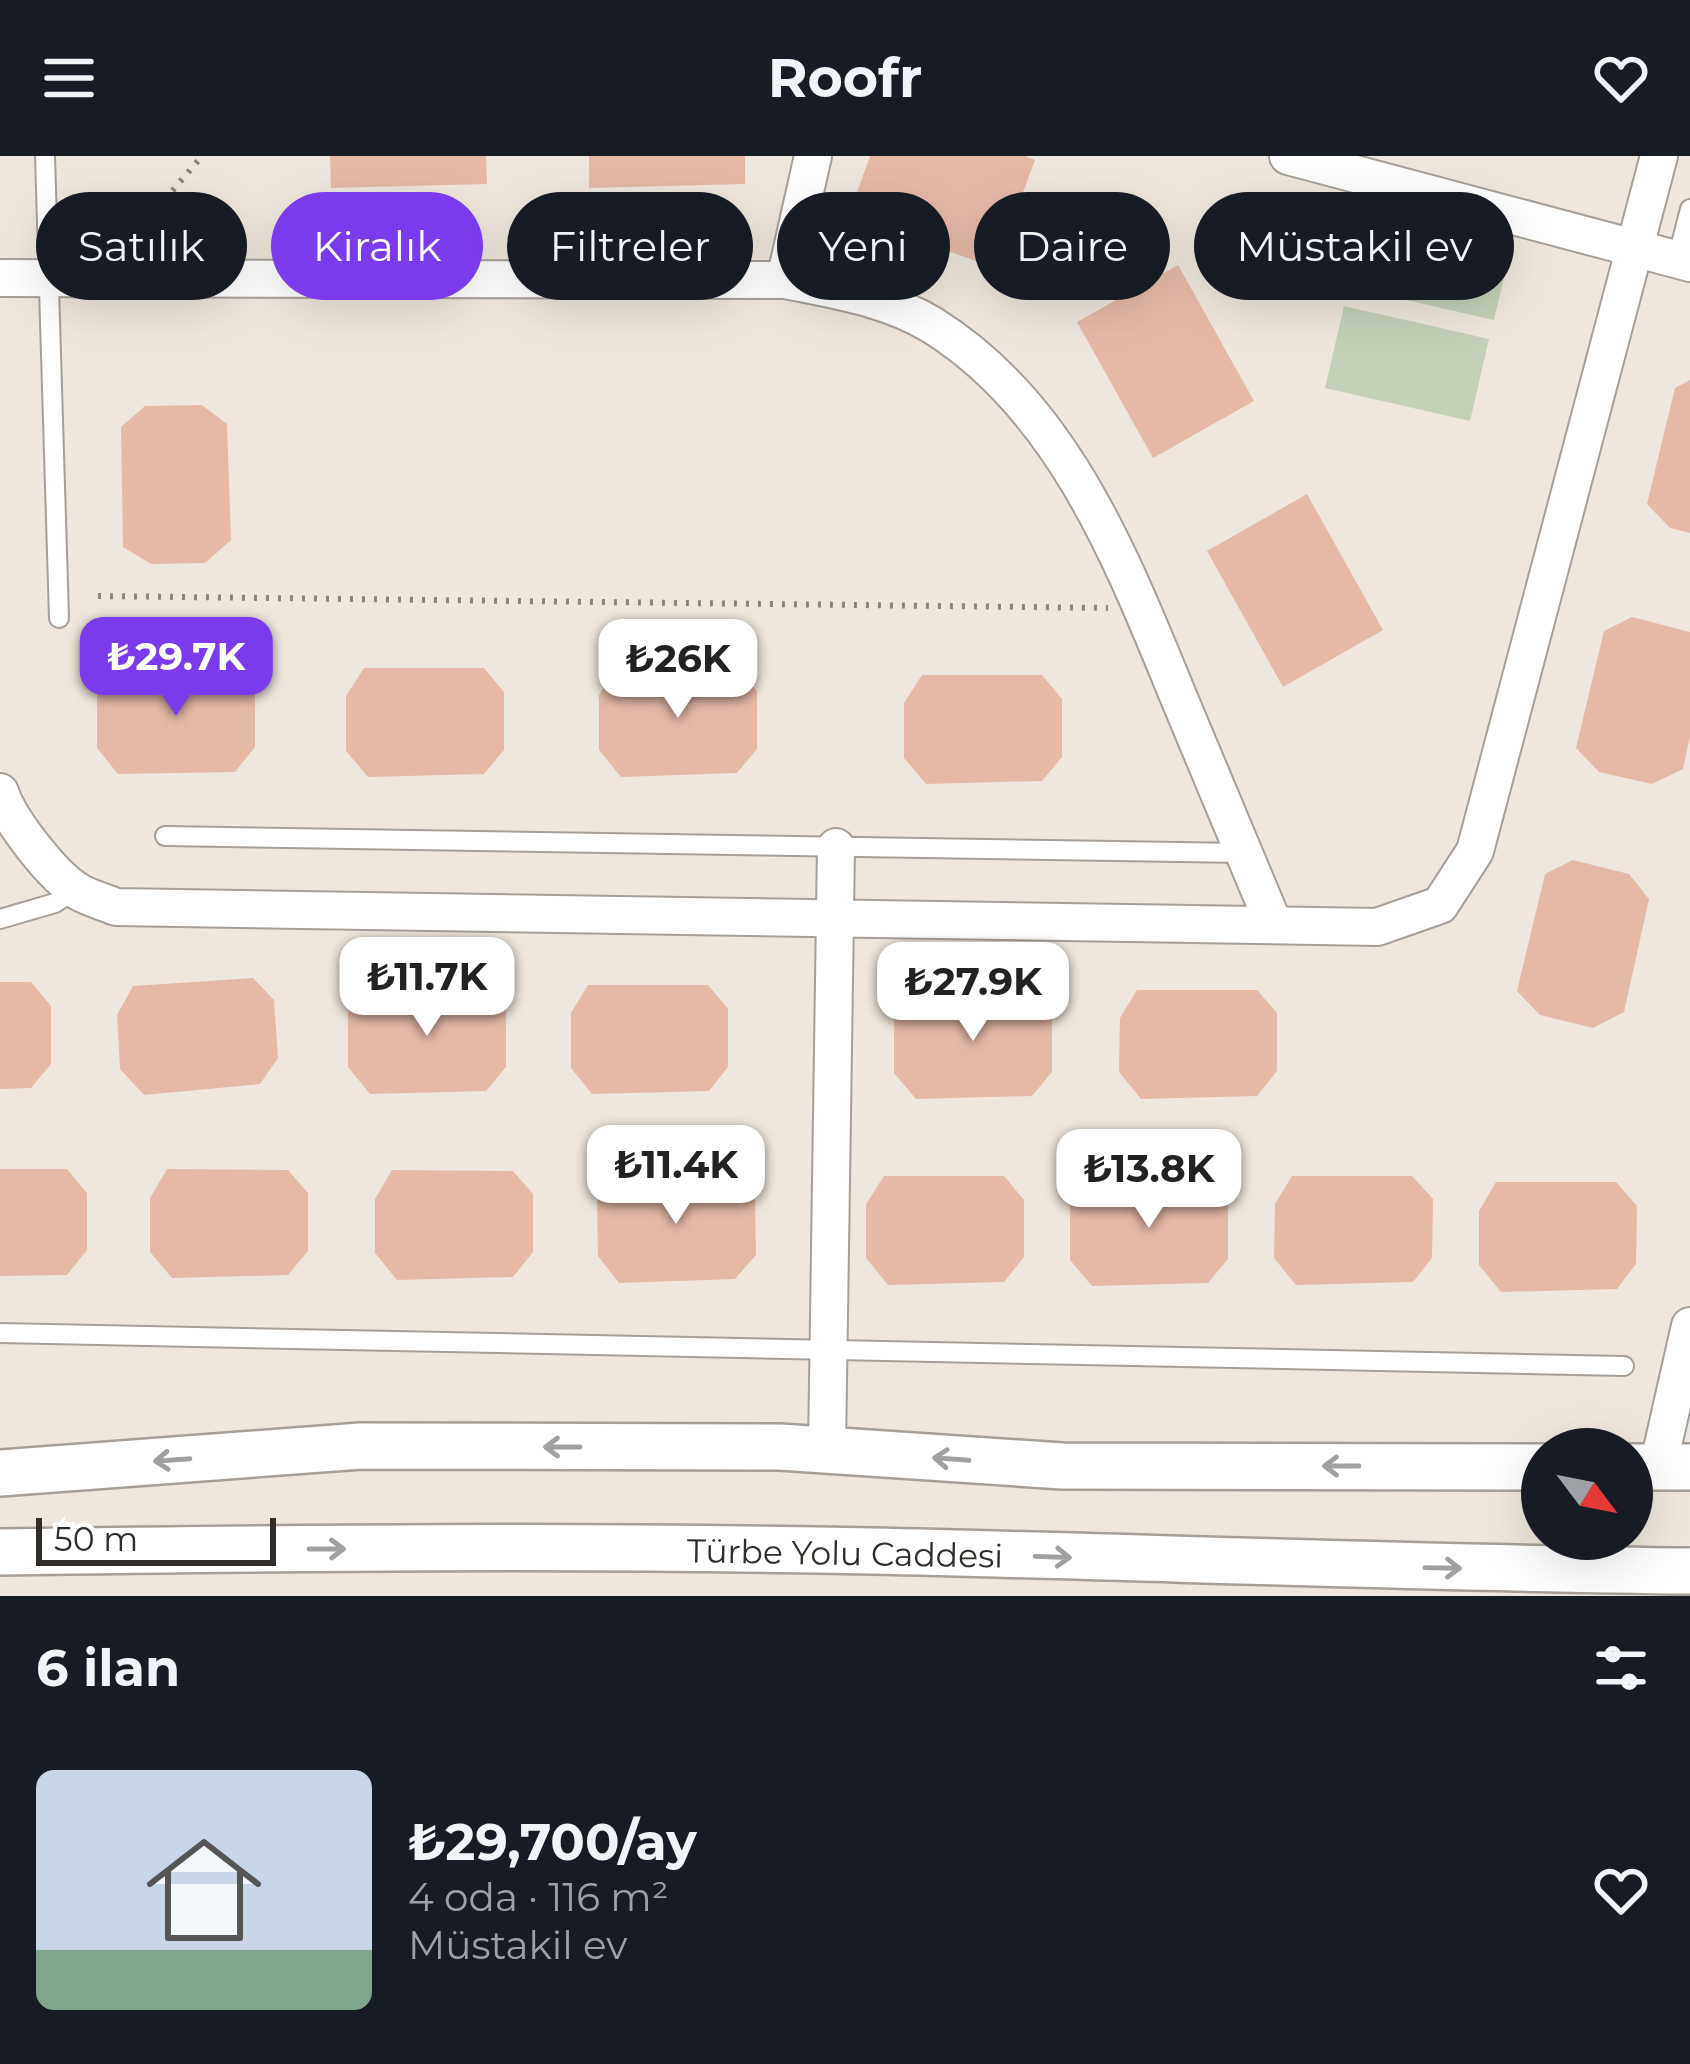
<!DOCTYPE html>
<html lang="tr">
<head>
<meta charset="utf-8">
<style>
  body { margin:0; font-family:Montserrat,sans-serif; background:#20242c; color:#f1f3f6; height:100vh; display:flex; flex-direction:column; font-size:45px; white-space:nowrap }
  * { box-sizing:border-box; margin:0 }
  p { font-size:39px; color:#9ea1a6 }
  .icon { flex:none; width:66px; height:66px; fill:none; stroke:currentColor; stroke-width:2; stroke-linecap:round; stroke-linejoin:round }
  .map { position:relative; height:1440px; overflow:hidden }
  .sheet { display:flex; flex-direction:column; background:#171b24; flex:1 }
  .sheet>* { flex:none }
  .guide { position:absolute; left:36px; top:36px; width:1620px; height:108px; display:flex; gap:24px }
  .needle { width:78px; rotate:122deg }
  .tools { position:absolute; left:1521px; top:1272px; display:grid; gap:24px }
  .tools a { display:grid; place-items:center; width:132px; height:132px; border-radius:50%; background:#171b24; box-shadow:0 12px 48px #0002; font-size:60px }
  .scale { position:absolute; left:36px; bottom:30px; width:240px; box-sizing:border-box; padding-left:12px; border:6px solid #302d29; border-top:0; font-size:33px; line-height:42px; white-space:nowrap; color:#302d29; -webkit-text-stroke:9px #fff; paint-order:stroke }
  .price { position:absolute; translate:-50% -102px; padding:0 27px; border-radius:24px; background:#fff; color:#222; font-size:39px; line-height:78px; filter:drop-shadow(0 3px 6px #0008) }
  .price::after { content:''; position:absolute; left:50%; top:72px; width:36px; height:27px; margin-left:-18px; background:inherit; clip-path:polygon(0 0,100% 0,50% 100%) }
  .price.selected { background:#7c3aed; color:#fff }
  ul { padding:0; list-style:none }
  li { display:flex; align-items:center; gap:36px; height:300px; padding:0 36px }
  li+li { border-top:3px solid #363941 }
  li span { display:grid; place-items:center; flex:none; width:336px; height:240px; border-radius:18px; color:#555 }
  li>.icon { margin-inline-start:auto }
  span .icon { width:144px; height:144px; fill:#fffc; stroke-width:1 }
  li b { font-size:51px }
  h2 { display:flex; justify-content:space-between; align-items:center; height:144px; padding:0 36px; font-size:51px }
  .pill { padding:0 42px; border-radius:54px; background:#171b24; box-shadow:0 12px 48px #0002; font-size:42px; line-height:108px }
  .pill.selected { background:#7c3aed; color:#fff }
  header { display:flex; justify-content:space-between; align-items:center; height:156px; padding:0 36px; background:#171b24; font-size:54px; font-weight:700 }
  .map>svg:first-child { display:block }
  .green { fill:#c4d0b8 }
  .building { fill:#e6b9a7 }
  .lines { fill:none; stroke-linecap:round; stroke-linejoin:round }
  .service-casing { stroke:#a79f97; stroke-width:22 }
  .minor-casing { stroke:#a79f97; stroke-width:40 }
  .tertiary-casing { stroke:#a79f97; stroke-width:50 }
  .path { stroke:#89847d; stroke-width:6; stroke-dasharray:3 9; stroke-linecap:butt }
  .service { stroke:#fff; stroke-width:18 }
  .minor { stroke:#fff; stroke-width:36 }
  .tertiary { stroke:#fff; stroke-width:45 }
  .oneway { stroke:#a2a09f }
  .labels { text-anchor:middle; dominant-baseline:central; stroke-width:9; stroke-linejoin:round; paint-order:stroke }
  .street-label { font-size:33px; fill:#302d29; stroke:#fff }
</style>
</head>
<body>
<header><svg class="icon" aria-label="menu" viewBox="0 0 24 24"><path d="M4 6h16M4 12h16M4 18h16"/></svg>Roofr<svg class="icon" aria-label="heart" viewBox="0 0 24 24"><path d="M12 20l-8-8c-3-5 5-10 8-4 3-6 11-1 8 4z"/></svg></header>
<div class="map">
<svg width="1690" height="1440" viewBox="0 0 1690 1440">
  <rect width="100%" height="100%" fill="#efe7dd"/>
  <g class="green">
    <path d="M1367 49 1513 82 1494 164 1349 131Z"/>
    <path d="M1344 150 1489 183 1470 265 1325 232Z"/>
  </g>
  <g class="building">
    <path d="M330 0H486L487 28 331 32Z"/>
    <path d="M589 0H745V28L589 32Z"/>
    <path d="M870 0H1025L1035 4 995 112 849 59Z"/>
    <path d="M1178 109 1254 245 1153 302 1077 166Z"/>
    <path d="M1690 224V377L1670 372 1647 348 1675 232Z"/>
    <path d="M202 249 227 268 231 384 205 407 151 408 123 391 121 271 145 250Z"/>
    <path d="M1307 338 1383 474 1283 531 1207 395Z"/>
    <path d="M1632 461 1690 476V580L1683 613 1652 628 1599 616 1576 592 1604 475Z"/>
    <path d="M115 510H234L255 533V591L235 616 118 618 97 592V538Z"/>
    <path d="M617 511H736L757 535V593L737 617 621 621 599 594V539Z"/>
    <path d="M364 512H484L504 536V594L484 618 368 621 346 595V540Z"/>
    <path d="M922 519H1042L1062 543V601L1042 625 926 628 904 602V547Z"/>
    <path d="M1573 704 1629 718 1649 743 1624 856 1593 872 1540 859 1517 835 1545 718Z"/>
    <path d="M253 822 274 844 278 902 260 928 144 939 120 913 117 859 133 830Z"/>
    <path d="M0 826H31L51 850V908L31 932 0 933Z"/>
    <path d="M365 829H486L506 852V911L486 935 370 938 348 911V857Z"/>
    <path d="M588 829H708L728 853V911L709 935 592 938 571 912V857Z"/>
    <path d="M912 834H1032L1052 858V916L1032 940 916 943 894 917V862Z"/>
    <path d="M1137 834H1257L1277 857V915L1257 940 1141 943 1119 916 1120 862Z"/>
    <path d="M0 1013H67L87 1037V1094L67 1119 0 1120Z"/>
    <path d="M167 1013 288 1014 308 1037V1095L288 1119 172 1122 150 1096V1042Z"/>
    <path d="M392 1014 513 1015 533 1038V1096L513 1121 397 1124 375 1097V1043Z"/>
    <path d="M615 1017 735 1018 755 1041 756 1099 735 1123 619 1127 598 1100 597 1045Z"/>
    <path d="M884 1020H1004L1024 1044V1101L1004 1126 888 1129 866 1102V1048Z"/>
    <path d="M1292 1020H1412L1433 1043 1432 1102 1413 1126 1296 1129 1274 1102 1275 1048Z"/>
    <path d="M1088 1021 1208 1022 1228 1045V1103L1208 1127 1092 1130 1070 1104V1050Z"/>
    <path d="M1496 1026H1616L1637 1050 1636 1108 1617 1133 1501 1136 1479 1109V1055Z"/>
  </g>
  <g class="lines">
    <defs>
      <g id="service">
        <path d="M45 0 59 462"/>
        <path d="M1677 104 1690 53"/>
        <path d="M165 680 1244 697"/>
        <path d="M0 763 55 747 75 734"/>
        <path d="M0 1177 1624 1210"/>
      </g>
      <g id="minor">
        <path d="M1288 0 1690 107"/>
        <path d="M0 122 785 124C834 134 888 142 932 169 1064 251 1123 406 1179 542 1211 618 1242 694 1274 769"/>
        <path d="M785 124 813 0"/>
        <path d="M0 636C9 664 53 721 79 736 90 742 104 746 116 751L1377 771 1440 749 1475 695 1659 0"/>
        <path d="M827 1294 836 691"/>
        <path d="M1658 1311 1690 1170"/>
      </g>
      <g id="tertiary">
        <path d="M1632 1311H1690"/>
        <path d="M0 1317 361 1290 780 1291 1062 1310 1542 1311"/>
        <path d="M0 1396C291 1392 582 1389 872 1395 1145 1401 1417 1412 1690 1415"/>
      </g>
    </defs>
    <use href="#service" class="service-casing"/>
    <use href="#minor" class="minor-casing"/>
    <use href="#tertiary" class="tertiary-casing"/>
    <g class="path">
      <path d="M157 53 202 0"/>
      <path d="M98 440 1108 452"/>
    </g>
    <use href="#service" class="service"/>
    <use href="#minor" class="minor"/>
    <use href="#tertiary" class="tertiary"/>
  </g>
  <defs><path id="oneway-shaft" d="M-6 0H5M1.5-3L5.5 0L1.5 3" fill="none" stroke-width="1.6" stroke-linecap="round" stroke-linejoin="round" transform="scale(3)"/></defs>
  <g class="oneway">
    <use href="#oneway-shaft" transform="translate(562 1291) rotate(-180)"/>
    <use href="#oneway-shaft" transform="translate(951 1303) rotate(-176)"/>
    <use href="#oneway-shaft" transform="translate(172 1304) rotate(176)"/>
    <use href="#oneway-shaft" transform="translate(1341 1310) rotate(-180)"/>
    <use href="#oneway-shaft" transform="translate(327 1393)"/>
    <use href="#oneway-shaft" transform="translate(1053 1401) rotate(2)"/>
    <use href="#oneway-shaft" transform="translate(1443 1412) rotate(1)"/>
  </g>
  <g class="labels">
    <g class="street-label">
      <text transform="translate(845 1397) rotate(1)">Türbe Yolu Caddesi</text>
    </g>
  </g>
</svg>
<div class="tools">
<a><svg class="needle" viewBox="-14 -14 28 28"><path d="M0-13l5 13h-10z" fill="#e53935"/><path d="M0 13l5-13h-10z" fill="#9ea1a6"/></svg></a>
</div>
<div class="scale">50 m</div>
<b class="price selected" style="left:176px;top:563px">₺29.7K</b>
<b class="price" style="left:678px;top:565px">₺26K</b>
<b class="price" style="left:427px;top:883px">₺11.7K</b>
<b class="price" style="left:973px;top:888px">₺27.9K</b>
<b class="price" style="left:676px;top:1071px">₺11.4K</b>
<b class="price" style="left:1149px;top:1075px">₺13.8K</b>
<div class="guide">
<a class="pill">Satılık</a>
<a class="pill selected">Kiralık</a>
<a class="pill">Filtreler</a>
<a class="pill">Yeni</a>
<a class="pill">Daire</a>
<a class="pill">Müstakil ev</a>
</div>
</div>
<section class="sheet">
<h2>6 ilan<svg class="icon" aria-label="filters" viewBox="0 0 24 24"><path d="M4 7h16M4 17h16"/><circle cx="9" cy="7" r="2"/><circle cx="15" cy="17" r="2"/></svg></h2>
<ul>
<li><span style="background:linear-gradient(#c9d6e8 75%,#7fa58c 0)"><svg class="icon" aria-label="home" viewBox="0 0 24 24"><path d="M3 11l9-7 9 7M6 9v11h12V9"/></svg></span><div><b>₺29,700/ay</b><p>4 oda · 116 m²</p><p>Müstakil ev</p></div><svg class="icon" aria-label="heart" viewBox="0 0 24 24"><path d="M12 20l-8-8c-3-5 5-10 8-4 3-6 11-1 8 4z"/></svg></li>
</ul>
</section>
</body>
</html>
